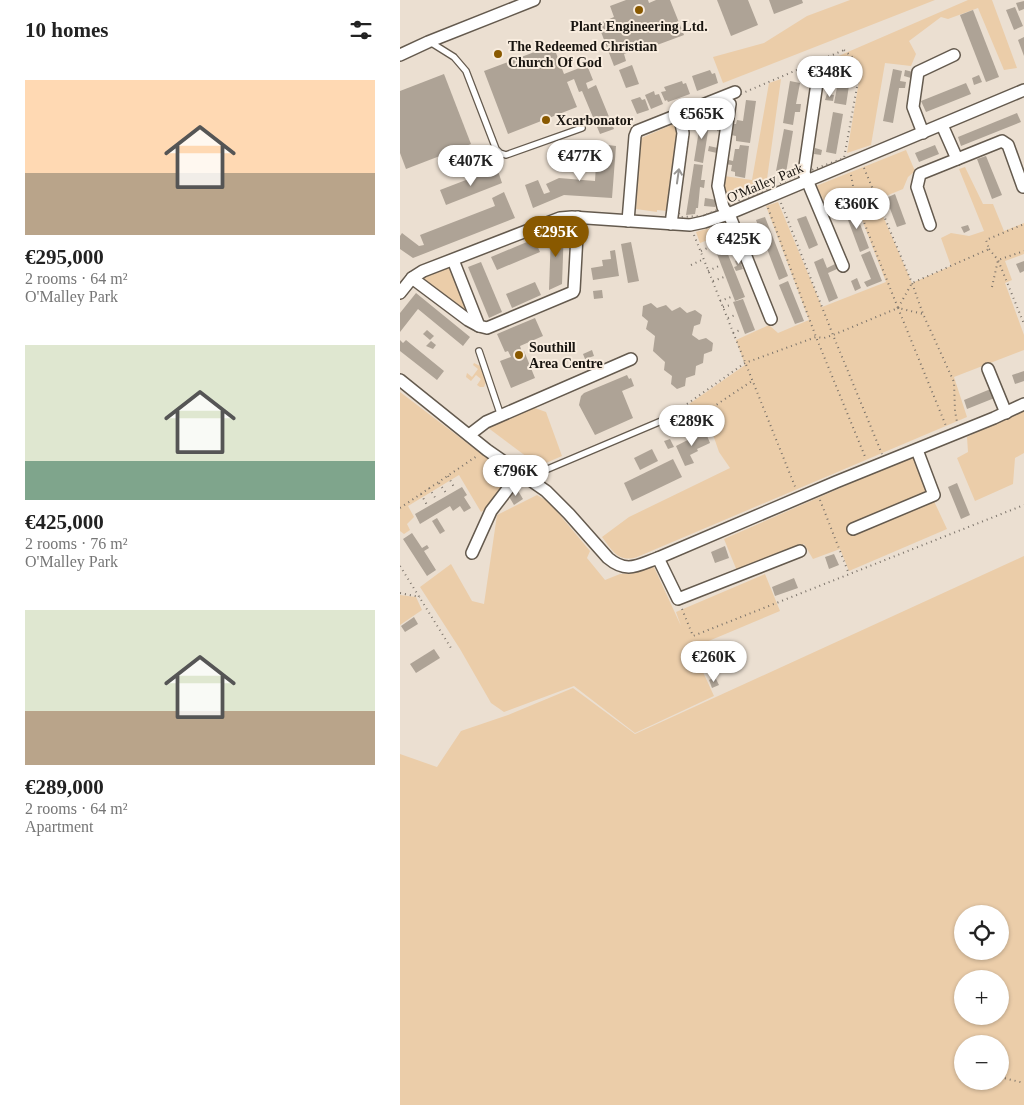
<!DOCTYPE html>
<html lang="en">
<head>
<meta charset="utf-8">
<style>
  body { margin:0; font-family:"Times New Roman",serif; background:#f6f6f6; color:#222; height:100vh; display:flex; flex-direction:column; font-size:19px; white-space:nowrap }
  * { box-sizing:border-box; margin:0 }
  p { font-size:16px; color:#767676 }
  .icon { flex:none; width:28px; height:28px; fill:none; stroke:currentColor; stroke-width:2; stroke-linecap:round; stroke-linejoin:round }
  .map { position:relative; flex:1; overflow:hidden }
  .details { display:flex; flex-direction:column; background:#fff; width:400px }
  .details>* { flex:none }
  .fabs { position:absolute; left:554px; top:905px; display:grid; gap:10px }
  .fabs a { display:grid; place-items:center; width:55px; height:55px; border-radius:50%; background:#fff; box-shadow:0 1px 4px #0004; font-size:25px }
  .price { position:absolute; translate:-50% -42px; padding:0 11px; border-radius:18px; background:#fff; color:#222; font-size:16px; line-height:32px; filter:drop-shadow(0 1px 2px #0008) }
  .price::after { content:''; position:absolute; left:50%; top:30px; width:15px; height:11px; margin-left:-8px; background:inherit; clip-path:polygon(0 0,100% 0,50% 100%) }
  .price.current { background:#895900; color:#fff }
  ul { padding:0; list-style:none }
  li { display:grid; align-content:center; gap:10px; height:265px; padding:0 25px }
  li span { display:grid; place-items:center; height:155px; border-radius:0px; color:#555 }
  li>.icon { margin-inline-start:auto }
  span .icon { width:90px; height:90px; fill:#fffc; stroke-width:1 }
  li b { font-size:21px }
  h2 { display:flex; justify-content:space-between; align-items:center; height:60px; padding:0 25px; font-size:21px }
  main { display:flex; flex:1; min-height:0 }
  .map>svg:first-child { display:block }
  .green { fill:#ebcda9; fill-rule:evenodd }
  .building { fill:#aea396 }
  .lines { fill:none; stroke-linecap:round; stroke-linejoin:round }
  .lane-casing { stroke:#645a4e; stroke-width:8 }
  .street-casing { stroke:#645a4e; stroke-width:14 }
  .path { stroke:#7b736a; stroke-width:2; stroke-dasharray:1 4; stroke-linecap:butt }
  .lane { stroke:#fff; stroke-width:5.5 }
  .street { stroke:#fff; stroke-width:11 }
  .oneway { stroke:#989693 }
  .poi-dot { fill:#895900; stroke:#f8ecde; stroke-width:2 }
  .labels { text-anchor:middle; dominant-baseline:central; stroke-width:4; stroke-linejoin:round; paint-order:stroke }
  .poi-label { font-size:14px; font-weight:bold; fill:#191510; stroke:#f8ecde; text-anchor:start }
  .street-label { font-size:14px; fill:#191510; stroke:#f8ecde }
</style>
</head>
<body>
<main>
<section class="details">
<h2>10 homes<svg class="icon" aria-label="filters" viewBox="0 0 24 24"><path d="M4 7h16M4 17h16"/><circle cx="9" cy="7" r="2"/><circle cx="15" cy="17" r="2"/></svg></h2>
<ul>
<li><span style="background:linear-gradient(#ffd9b3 60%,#b9a48a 0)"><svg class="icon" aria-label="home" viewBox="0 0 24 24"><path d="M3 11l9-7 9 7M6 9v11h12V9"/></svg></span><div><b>€295,000</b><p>2 rooms · 64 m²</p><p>O'Malley Park</p></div></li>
<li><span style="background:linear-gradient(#dfe7d0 75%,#7fa58c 0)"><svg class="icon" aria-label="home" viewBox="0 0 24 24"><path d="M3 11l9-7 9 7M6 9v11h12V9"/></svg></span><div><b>€425,000</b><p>2 rooms · 76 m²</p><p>O'Malley Park</p></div></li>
<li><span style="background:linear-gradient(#dfe7d0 65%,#b9a48a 0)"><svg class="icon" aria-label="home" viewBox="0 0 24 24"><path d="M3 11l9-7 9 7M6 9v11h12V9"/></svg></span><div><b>€289,000</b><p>2 rooms · 64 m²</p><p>Apartment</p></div></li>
</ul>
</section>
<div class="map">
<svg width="624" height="1105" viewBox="0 0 624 1105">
  <rect width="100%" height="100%" fill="#ebdfd1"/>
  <g class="green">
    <path d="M450 0H535L323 83 313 57 364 43 407 16Z"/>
    <path d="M568 0H592L617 68 604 70 578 8 548 19 541 17 509 41 516 54 511 66 485 63 471 145 447 153 461 69 427 61Z"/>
    <path d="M381 79 366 186 354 192 336 190 324 195V176L352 180 369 83Z"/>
    <path d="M276 123 278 127 269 205 267 206V211L257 210V212L236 209 240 149 239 139Z"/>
    <path d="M506 150 515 171 508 177 503 189 476 200 512 283 551 266 541 238 551 233 569 236 584 231 559 169 565 167 583 204H593L604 231 624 223V254L605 261 612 280 605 283 624 335V350L554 377 567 417 237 557C218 563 212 550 202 537L229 517 330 468 319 452 307 417 289 404 345 365 336 340 369 325 378 333 409 320 366 206 378 202 422 307 486 282 456 204 430 212 416 186Z"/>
    <path d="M327 223 331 231 300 243 296 232Z"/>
    <path d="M50 265 68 310 65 314 22 279 24 274Z"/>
    <path d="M74 363 80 366 86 382 84 387H80L77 385 81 379 76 375 71 381 66 377 67 373 72 377 78 369 73 365Z"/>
    <path d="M0 392 109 475 108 480 88 508 81 512 59 475 8 506 14 517 7 524 10 530 4 534 0 531Z"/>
    <path d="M132 407 146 412 162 456 139 466 87 427Z"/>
    <path d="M624 409V453L615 458 613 484 575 501 557 458 568 452 567 437Z"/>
    <path d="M513 456 547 529 449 571 440 549 413 559 404 544 337 571 324 539Z"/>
    <path d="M137 495 149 502 190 551 187 558 205 580 220 574 232 573 254 567 281 626 276 612 365 574 380 611 292 648 314 696 235 733 174 686 104 712 91 703 60 649 20 587 51 564 72 601 84 604 97 515Z"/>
    <path d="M624 556V1105H0V754L37 767 61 731 108 715 173 688 235 734ZM562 914H600V951H562ZM562 979H600V1016H562ZM562 1044H600V1081H562Z"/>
    <path d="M0 595 16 597 22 610 0 625Z"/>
  </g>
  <g class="building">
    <path d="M226 0H248L249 3 256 0H270L284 35 257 45 255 42 224 54 226 61 214 66 198 24 214 17 210 6Z"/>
    <path d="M317 0H348L358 25 331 36Z"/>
    <path d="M369 0H402L403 3 374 14Z"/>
    <path d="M624 1V9L619 11 616 3Z"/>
    <path d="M615 7 623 26 614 30 606 10Z"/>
    <path d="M573 10 599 77 586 82 560 15Z"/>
    <path d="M624 37V56L618 40Z"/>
    <path d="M153 45 164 74 187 65 193 80 186 83 188 89 196 85 214 129 200 134 182 91 179 92 174 79 167 82 177 107 108 134 84 71Z"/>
    <path d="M232 65 239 84 226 88 219 70Z"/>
    <path d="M493 69 502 71 500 81 506 82 505 88H499L493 123 483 121Z"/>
    <path d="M310 70 312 74 315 73 318 83 297 91 292 76Z"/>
    <path d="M505 70 513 72 511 78 504 76Z"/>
    <path d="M44 74 71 144 6 169 0 153V91Z"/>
    <path d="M579 75 582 82 574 85 572 78Z"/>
    <path d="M439 77 450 79 446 105 434 103Z"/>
    <path d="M282 81 283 84 286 83 290 94 268 102 267 100 265 101 261 92 266 91 264 87Z"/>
    <path d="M390 81 400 83 396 104H401L400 112H395L393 125 383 123Z"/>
    <path d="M566 83 571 94 526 112 521 101Z"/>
    <path d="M254 91 255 95 259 94 263 104 251 109 245 95Z"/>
    <path d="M427 94 434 95 433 101 425 100Z"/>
    <path d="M240 97 242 100 245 99 249 110 237 114 231 100Z"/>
    <path d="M346 100 356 101 350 143 336 141V136L331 135 333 124H336L337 120 343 121Z"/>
    <path d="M433 112 443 114 436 154 426 152Z"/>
    <path d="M617 113 621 122 561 146 558 137Z"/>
    <path d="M301 118 310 119 303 163 294 161Z"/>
    <path d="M314 120 322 121 321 132 317 131V126H313Z"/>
    <path d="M384 129 393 131 386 173 376 171Z"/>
    <path d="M200 144 216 146 212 198 164 195 133 208 125 185 138 180 144 194 150 192 146 184 159 178 195 181 196 164H199Z"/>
    <path d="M340 145 349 146 345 178 335 176V172L331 171 332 165 324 164 325 159 333 161 335 149H339Z"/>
    <path d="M535 145 539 154 519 162 515 153Z"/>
    <path d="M309 146 318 148 317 153 308 151Z"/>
    <path d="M415 148 422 150 421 155 414 154Z"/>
    <path d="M586 156 602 195 592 199 577 159Z"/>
    <path d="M294 164 303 165 301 180H305L304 188 300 187 298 208H296L295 214 286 215Z"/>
    <path d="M97 168 102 183 46 205 40 190Z"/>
    <path d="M104 192 115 218 13 258 0 249V236L2 233 19 246 24 245 20 235 95 206 92 198Z"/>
    <path d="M495 194 506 224 497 227 486 198Z"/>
    <path d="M305 198 317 200 315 207 304 206Z"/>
    <path d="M454 208 469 248 460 252 445 212Z"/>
    <path d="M406 216 418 245 409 249 397 219Z"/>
    <path d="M365 217 388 276 379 280 356 220Z"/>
    <path d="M568 225 570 230 564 233 561 227Z"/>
    <path d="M164 228 162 284 149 290 151 232Z"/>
    <path d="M331 232 333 236 323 240 322 236Z"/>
    <path d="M321 237 345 297 335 301 312 241Z"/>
    <path d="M134 239 140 252 97 270 91 257Z"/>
    <path d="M231 242 239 281 228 283 221 244Z"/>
    <path d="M215 250 219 276 193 280 191 268 203 266 202 260 211 259 210 251Z"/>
    <path d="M470 251 482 281 467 287 464 282 471 279 461 255Z"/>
    <path d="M342 258 344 263 341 264 343 269 336 271 334 267 337 266 335 261Z"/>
    <path d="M423 258 427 268 435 264 437 269 428 273 438 298 429 302 414 262Z"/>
    <path d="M624 261V271L620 273 616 264Z"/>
    <path d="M81 262 102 312 89 318 68 267Z"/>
    <path d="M457 278 461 288 455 291 451 281Z"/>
    <path d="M388 281 404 321 395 324 379 285Z"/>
    <path d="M135 282 141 295 112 308 106 294Z"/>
    <path d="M202 290 203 298 194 299 193 291Z"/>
    <path d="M16 293 70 337 63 346 18 309 0 332V313Z"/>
    <path d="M343 299 355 330 345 334 333 302Z"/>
    <path d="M251 303 257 308 266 305 272 311 280 307 287 313 295 310 302 315 300 324 294 326 292 335 299 340 306 338 313 343 312 351 304 354 303 363 296 366 295 375 286 378 285 386 277 389 271 384 272 376 264 370 265 362 253 351 255 336 246 329 248 321 242 316 243 306Z"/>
    <path d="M135 318 143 336 120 346 122 352 124 351 135 378 111 388 100 361 111 357 108 351 105 352 97 334Z"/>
    <path d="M27 330 34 336 30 340 23 334Z"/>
    <path d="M0 340 3 343 6 340 44 371 37 380 0 351Z"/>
    <path d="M31 341 36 345 33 349 26 346Z"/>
    <path d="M192 350 194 356 185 359 183 354Z"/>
    <path d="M624 371V381L615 384 612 375Z"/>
    <path d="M227 375 229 379 231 378 234 386 222 391 233 418 195 435 179 405 181 396 184 393Z"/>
    <path d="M593 388 597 397 567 409 564 400Z"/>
    <path d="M305 431 310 443 297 449 298 451 290 455 294 463 285 466 276 446Z"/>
    <path d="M270 439 274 447 268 449 264 441Z"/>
    <path d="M252 449 258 461 240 470 234 458Z"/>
    <path d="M273 459 282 477 232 501 224 483Z"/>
    <path d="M557 483 570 515 561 519 548 487Z"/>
    <path d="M62 487 67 495 64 497 71 508 64 512 60 506 53 511 50 506 20 524 15 514Z"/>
    <path d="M117 489 123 499 114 505 108 495Z"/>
    <path d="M37 518 45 531 40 534 32 521Z"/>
    <path d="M12 533 22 548 27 545 29 548 24 551 36 570 27 576 3 539Z"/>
    <path d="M325 546 329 558 315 563 311 552Z"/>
    <path d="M434 554 439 565 429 569 425 557Z"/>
    <path d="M394 578 398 588 375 596 372 587Z"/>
    <path d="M14 617 18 624 5 632 1 626Z"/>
    <path d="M34 649 40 658 16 673 10 664Z"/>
    <path d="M315 677 319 685 312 688 309 680Z"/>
  </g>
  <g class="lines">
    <defs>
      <g id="lane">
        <path d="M30 42 54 57 66 71 96 149 100 153 106 155 182 128"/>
        <path d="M79 351 101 416"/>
        <path d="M130 480 143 471 285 411"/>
      </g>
      <g id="street">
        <path d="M0 55 28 42 134 0"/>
        <path d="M419 69 404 173 443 266"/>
        <path d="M330 104 318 186 323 207 331 219 371 319"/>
        <path d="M542 125 557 159"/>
        <path d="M523 133 513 107 518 72 554 55"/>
        <path d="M228 221 235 136 237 131 335 92"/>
        <path d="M271 224 283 133 279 114"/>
        <path d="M530 225 517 187 520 174 602 141 608 145 623 187"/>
        <path d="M53 260 79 326 87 328 173 292 174 290 178 217"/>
        <path d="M12 278 68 320 79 326"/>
        <path d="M0 293 12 278 23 271 160 218 172 217 290 225 304 222 328 214 624 90"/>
        <path d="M588 369 606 413"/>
        <path d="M0 380 87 450 146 491 169 514 208 558C227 574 238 565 258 558L436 482 594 418 624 404"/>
        <path d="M69 435 86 422 231 359"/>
        <path d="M453 529 534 495 517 450"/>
        <path d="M72 553 91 511 120 473"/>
        <path d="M258 558 278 599 400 551"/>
      </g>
    </defs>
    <use href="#lane" class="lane-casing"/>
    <use href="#street" class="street-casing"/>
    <g class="path">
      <path d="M444 50 461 65 444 158 404 173 303 216 281 217 277 210 291 115Z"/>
      <path d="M464 168 512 283 523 314 554 382 555 411 557 422"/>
      <path d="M451 175 456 202 498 308 523 314"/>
      <path d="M381 203 433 335 482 454"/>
      <path d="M368 208 416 337 466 459"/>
      <path d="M294 235 396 489"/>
      <path d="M589 249 598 260 624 324"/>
      <path d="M301 251 312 246"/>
      <path d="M291 265 304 259"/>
      <path d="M308 271 319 266"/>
      <path d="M313 281 324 277"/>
      <path d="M592 287 598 260 624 251"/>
      <path d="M320 301 331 297"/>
      <path d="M323 307 331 305"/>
      <path d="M498 308 546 426"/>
      <path d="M328 318 335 315"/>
      <path d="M333 333 342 329"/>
      <path d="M287 404 345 363 416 337 424 338 433 335 498 308 512 283 589 249 586 240 624 224"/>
      <path d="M291 406 304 413 352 381"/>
      <path d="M48 476 55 489"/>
      <path d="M39 483 46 493"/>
      <path d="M29 488 36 499"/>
      <path d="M21 494 27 505"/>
      <path d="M420 500 449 574"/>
      <path d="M0 508 77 456"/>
      <path d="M0 566 51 648"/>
      <path d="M0 593 20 597"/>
      <path d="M282 609 293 636 624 505"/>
      <path d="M600 1077 624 1083"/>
    </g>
    <use href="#lane" class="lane"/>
    <use href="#street" class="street"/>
  </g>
  <defs><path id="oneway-shaft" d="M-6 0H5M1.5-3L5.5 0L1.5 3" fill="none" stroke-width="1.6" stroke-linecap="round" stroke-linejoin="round" transform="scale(1.25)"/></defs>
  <use class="oneway" href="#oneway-shaft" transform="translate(278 176) rotate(-82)"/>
  <g class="poi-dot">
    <circle cx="239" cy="10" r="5"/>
    <circle cx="98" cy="54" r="5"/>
    <circle cx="146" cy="120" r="5"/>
    <circle cx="119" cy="355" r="5"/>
  </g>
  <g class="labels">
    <g class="poi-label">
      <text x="239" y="26" text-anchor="middle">Plant Engineering Ltd.</text>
      <text x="108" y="46">The Redeemed Christian<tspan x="108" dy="16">Church Of God</tspan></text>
      <text x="156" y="120">Xcarbonator</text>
      <text x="129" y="347">Southill<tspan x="129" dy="16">Area Centre</tspan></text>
    </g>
    <g class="street-label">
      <text transform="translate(365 183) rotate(-23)">O'Malley Park</text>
    </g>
  </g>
</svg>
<div class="fabs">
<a><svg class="icon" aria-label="locate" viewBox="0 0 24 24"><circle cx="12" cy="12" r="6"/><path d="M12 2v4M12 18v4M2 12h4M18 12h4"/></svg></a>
<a>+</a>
<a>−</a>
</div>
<b class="price" style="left:430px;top:98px">€348K</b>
<b class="price" style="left:302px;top:140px">€565K</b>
<b class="price" style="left:180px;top:182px">€477K</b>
<b class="price" style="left:71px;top:187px">€407K</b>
<b class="price" style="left:457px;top:230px">€360K</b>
<b class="price current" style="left:156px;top:258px">€295K</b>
<b class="price" style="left:339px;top:265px">€425K</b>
<b class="price" style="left:292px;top:447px">€289K</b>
<b class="price" style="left:116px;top:497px">€796K</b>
<b class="price" style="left:314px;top:683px">€260K</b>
</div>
</main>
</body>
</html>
